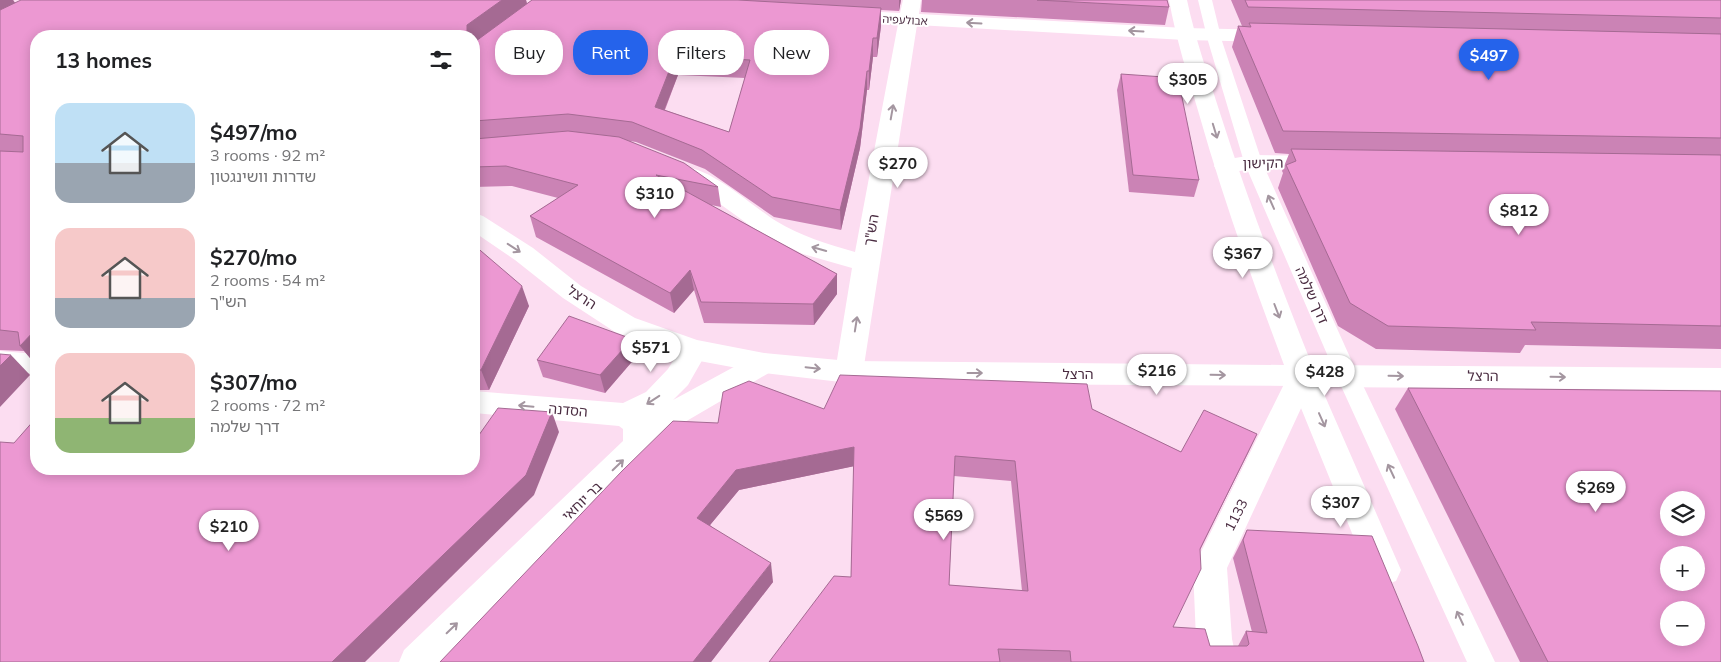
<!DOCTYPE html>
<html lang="en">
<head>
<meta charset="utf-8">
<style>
  body { margin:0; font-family:Mulish,"Noto Sans Hebrew",sans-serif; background:#f6f6f6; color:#202124; height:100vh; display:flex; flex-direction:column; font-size:19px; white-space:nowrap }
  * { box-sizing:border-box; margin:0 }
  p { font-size:16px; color:#757577 }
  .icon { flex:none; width:28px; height:28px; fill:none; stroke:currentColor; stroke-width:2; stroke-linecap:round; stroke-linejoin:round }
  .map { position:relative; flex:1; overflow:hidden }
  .panel { position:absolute; left:30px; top:30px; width:450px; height:445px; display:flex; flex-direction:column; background:#fff; border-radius:20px; box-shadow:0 2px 12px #0003 }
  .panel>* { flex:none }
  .top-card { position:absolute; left:495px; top:30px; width:475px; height:45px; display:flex; gap:10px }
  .tools { position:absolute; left:1660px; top:491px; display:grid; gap:10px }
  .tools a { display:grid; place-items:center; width:45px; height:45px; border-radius:50%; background:#fff; box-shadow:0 2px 12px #0003; font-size:25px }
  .price { position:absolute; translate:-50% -42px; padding:0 11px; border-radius:18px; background:#fff; color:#222; font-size:16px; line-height:32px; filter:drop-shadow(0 1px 2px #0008) }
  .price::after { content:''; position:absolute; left:50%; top:30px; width:15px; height:11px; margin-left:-8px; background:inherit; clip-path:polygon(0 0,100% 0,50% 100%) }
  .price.active { background:#2563eb; color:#fff }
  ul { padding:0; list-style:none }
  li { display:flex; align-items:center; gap:15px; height:125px; padding:0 25px }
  li span { display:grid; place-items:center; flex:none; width:140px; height:100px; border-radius:15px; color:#555 }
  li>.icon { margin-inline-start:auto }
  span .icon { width:60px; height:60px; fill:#fffc; stroke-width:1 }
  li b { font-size:21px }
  h2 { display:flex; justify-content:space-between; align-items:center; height:60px; padding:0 25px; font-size:21px }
  .pill { padding:0 18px; border-radius:20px; background:#fff; box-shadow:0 2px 12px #0003; font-size:18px; line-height:45px }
  .pill.active { background:#2563eb; color:#fff }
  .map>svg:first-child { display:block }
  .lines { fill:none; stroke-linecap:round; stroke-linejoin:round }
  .lane { fill:#fff; fill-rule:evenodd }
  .street { fill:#fff; fill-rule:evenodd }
  .secondary { fill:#fff; fill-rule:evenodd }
  .wall { fill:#cb83b5; fill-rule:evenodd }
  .shaded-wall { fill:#a56a93 }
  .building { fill:#ec98d2; stroke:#a56a93; fill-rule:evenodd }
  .oneway { stroke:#a496a0 }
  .labels { text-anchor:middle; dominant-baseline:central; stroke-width:4; stroke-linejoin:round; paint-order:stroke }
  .far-street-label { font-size:11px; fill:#4a2c41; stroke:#fff }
  .street-label { font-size:14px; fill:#4a2c41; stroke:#fff }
</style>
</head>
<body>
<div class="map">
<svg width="1721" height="662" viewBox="0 0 1721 662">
  <rect width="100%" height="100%" fill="#fcddf1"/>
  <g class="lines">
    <path class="lane" d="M1198 0H1212L1222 41 1262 162 1358 375 1495 662H1467L1336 375 1244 162 1208 41Z"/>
    <g class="street">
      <path d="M903 0H921L919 14 1185 28 1273 30 1280 32 1283 36 1280 40 1273 42 1185 40 917 25 863 372 859 379 849 383 839 379 835 372 852 268 803 254 759 232 688 181 680 178 677 173 680 168C705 162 753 207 776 221 800 236 828 244 855 252L898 24 844 22 837 20 835 16 837 12 844 10 900 13Z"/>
      <path d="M1253 155 1322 156 1330 158 1333 163 1330 168 1322 170 1253 169 1225 173 1217 171 1214 166 1217 161Z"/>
      <path d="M694 340 704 343 708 350 688 385 673 400 754 356 764 353 774 356 778 363 774 370 678 426 442 662H399L404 650 623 441V429L619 426 474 413V391L623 403 646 392 668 369 684 343Z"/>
      <path d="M0 351 36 354V374L0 371Z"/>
      <path d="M1302 365 1312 368 1316 376 1227 568 1232 639 1237 662H1201L1196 639 1193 568 1288 376 1292 368Z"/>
    </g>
    <path class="secondary" d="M1169 0H1187C1195 38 1208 75 1220 113 1247 198 1279 282 1312 365L1721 368V390L1321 387 1401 570 1396 581 1384 585 1372 581 1367 570 1292 386 849 383 764 373 694 360 615 332 563 298 515 260 474 232V213L483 216 533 248 581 286 635 318 697 340 764 353 849 361 1284 365C1253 282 1223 199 1199 114 1188 76 1176 39 1169 0Z"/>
  </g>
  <g class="wall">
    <path d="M0 0H13L15 3 526 0 527 4 532 0H901L899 11 881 10V26L877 57H873L869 90H867L860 148 841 230 774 217 705 169 636 142 630 141 718 187 721 207 711 205 837 274V294L814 325 704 323 694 290 674 313 536 237 530 216 558 198 512 186 474 187V36H36V365L24 351 0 350ZM678 75 745 78 729 132 665 110Z"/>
    <path d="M922 0H1167L1169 7 1165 25 921 12Z"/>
    <path d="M1231 0H1721V349L1525 345 1520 353 1376 349 1338 326 1278 188 1283 173 1282 171 1289 154 1275 153 1232 47 1238 26H1242Z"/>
    <path d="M1121 74 1199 180 1194 197 1129 192 1117 90Z"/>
    <path d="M474 245 529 306 489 390H474Z"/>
    <path d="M632 339 636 357 605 393 543 377 537 360Z"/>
    <path d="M1408 388 1721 662H1520L1395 409Z"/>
    <path d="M824 409H1092L1181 452 1257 434 1200 550 1173 627 1210 646H1238L1246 631 1252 632 1233 558 1247 530 1424 662H769L851 577 854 466 739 490 710 525 773 582 711 662H440L718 423ZM954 476 1011 481 1022 591 949 585Z"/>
  </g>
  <g class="shaded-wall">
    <path d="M0 0H13L20 10 0 20Z"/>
    <path d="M502 0H526L527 4 474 43V36H467V25Z"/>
    <path d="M899 0H901L899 11Z"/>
    <path d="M881 8V26L877 57V38Z"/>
    <path d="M873 38V57L869 90V71Z"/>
    <path d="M675 56 678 75 658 126 655 107Z"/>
    <path d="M867 71V90L860 148 841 230 840 210Z"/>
    <path d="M690 270 694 290 674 313 670 293Z"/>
    <path d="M837 274V294L814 325 813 304Z"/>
    <path d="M522 286 529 306 489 390 481 370Z"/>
    <path d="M36 329V365L20 346Z"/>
    <path d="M632 339 636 357 605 393 600 375Z"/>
    <path d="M11 355 30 375 0 407V366Z"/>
    <path d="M474 407 477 415 474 423Z"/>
    <path d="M552 412 559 432 534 495 365 662H332Z"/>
    <path d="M1257 434 1248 453 1191 567 1200 549Z"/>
    <path d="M854 447 855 466 739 490 701 536 697 518 736 470Z"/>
    <path d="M771 563 773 582 711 662H693Z"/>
  </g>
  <g class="building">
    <path d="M21 0H502L467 25V36H36V329L20 346 18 332 0 330V151L23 152V136L0 134V10Z"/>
    <path d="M532 0H738L881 8 877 38H873L869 71H867L860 128 840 210 772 197 702 150 632 122 568 114 474 121V41H476ZM675 56 750 60 729 132 655 107Z"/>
    <path d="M1037 0H1167L1169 7Z"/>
    <path d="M1245 0H1721V18L1248 7Z"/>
    <path d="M1249 23 1721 34V138L1283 131 1238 26 1251 27Z"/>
    <path d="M1121 74 1178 78 1199 180 1133 175Z"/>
    <path d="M568 131 619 137 684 163 718 187 656 175 837 274 813 304 701 302 690 270 670 293 530 216 578 185 506 166 474 167V139Z"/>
    <path d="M1291 149 1721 155V326L1531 322 1536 330 1388 326 1350 303 1286 165 1296 161Z"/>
    <path d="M474 245 522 286 481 370H474Z"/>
    <path d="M569 316 632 339 600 375 537 360Z"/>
    <path d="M0 354 11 355 0 366Z"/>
    <path d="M840 375 1087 384 1092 409 1181 452 1204 410 1257 434 1200 549 1201 569 1173 627 1205 629 1210 646H1247L1249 644 1246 631 1267 633 1243 540 1247 530 1372 536 1418 646 1424 662H1071L1070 651 998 649 1000 662H769L834 576 851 577 854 447 736 470 697 518 771 563 693 662H440L622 471 673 421 718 423 723 392 749 381 824 409ZM955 456 1015 461 1028 591 949 585Z"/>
    <path d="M1408 388 1721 391V662H1548ZM1669 500H1696V528H1669ZM1669 555H1696V582H1669ZM1669 610H1696V638H1669Z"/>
    <path d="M498 408 552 412 526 475 332 662H0V442L14 443 36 418V469H474V442Z"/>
  </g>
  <defs><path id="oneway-shaft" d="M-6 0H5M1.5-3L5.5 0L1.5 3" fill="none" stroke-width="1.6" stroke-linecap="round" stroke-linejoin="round" transform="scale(1.25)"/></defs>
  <g class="oneway">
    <use href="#oneway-shaft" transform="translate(974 23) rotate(-177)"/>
    <use href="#oneway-shaft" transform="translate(1136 31) rotate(-177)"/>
    <use href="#oneway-shaft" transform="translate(892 112) rotate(-80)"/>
    <use href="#oneway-shaft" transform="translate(1215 131) rotate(73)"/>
    <use href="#oneway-shaft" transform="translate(1271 202) rotate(-114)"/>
    <use href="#oneway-shaft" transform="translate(514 248) rotate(33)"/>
    <use href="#oneway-shaft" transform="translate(819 249) rotate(-164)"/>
    <use href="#oneway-shaft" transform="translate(1277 311) rotate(69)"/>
    <use href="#oneway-shaft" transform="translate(856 324) rotate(-81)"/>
    <use href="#oneway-shaft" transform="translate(813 368) rotate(6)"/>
    <use href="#oneway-shaft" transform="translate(975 373)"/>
    <use href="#oneway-shaft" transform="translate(1218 375) rotate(1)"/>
    <use href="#oneway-shaft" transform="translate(1396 376) rotate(1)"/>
    <use href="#oneway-shaft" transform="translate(1558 377) rotate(1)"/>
    <use href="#oneway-shaft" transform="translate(653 400) rotate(147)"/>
    <use href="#oneway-shaft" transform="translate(526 406) rotate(-175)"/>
    <use href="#oneway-shaft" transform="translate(1322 420) rotate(66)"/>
    <use href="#oneway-shaft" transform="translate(618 465) rotate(-44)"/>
    <use href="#oneway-shaft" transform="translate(1391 471) rotate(-115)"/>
    <use href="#oneway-shaft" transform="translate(1460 618) rotate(-115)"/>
    <use href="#oneway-shaft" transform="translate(452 628) rotate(-44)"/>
  </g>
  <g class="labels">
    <g class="far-street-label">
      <text transform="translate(905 20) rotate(3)">אבולעפיה</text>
    </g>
    <g class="street-label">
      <text transform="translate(1263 163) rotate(-1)">הקישון</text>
      <text transform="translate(871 230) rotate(-80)">הש"ך</text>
      <text transform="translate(1312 295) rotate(66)">דרך שלמה</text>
      <text transform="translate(582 297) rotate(33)">הרצל</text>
      <text x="1078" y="374">הרצל</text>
      <text transform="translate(1483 376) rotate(1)">הרצל</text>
      <text transform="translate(568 410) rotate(5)">הסדנה</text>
      <text transform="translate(582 501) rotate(-44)">בר יוחאי</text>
      <text transform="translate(1236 515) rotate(-63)">1133</text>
    </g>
  </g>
</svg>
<div class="tools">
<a><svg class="icon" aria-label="layers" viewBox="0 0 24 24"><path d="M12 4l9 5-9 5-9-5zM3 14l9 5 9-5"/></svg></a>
<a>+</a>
<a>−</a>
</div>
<b class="price active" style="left:1489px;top:81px">$497</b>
<b class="price" style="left:1188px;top:105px">$305</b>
<b class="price" style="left:898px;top:189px">$270</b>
<b class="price" style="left:655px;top:219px">$310</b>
<b class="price" style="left:1519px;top:236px">$812</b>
<b class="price" style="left:1243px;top:279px">$367</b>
<b class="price" style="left:651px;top:373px">$571</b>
<b class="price" style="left:1157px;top:396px">$216</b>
<b class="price" style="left:1325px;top:397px">$428</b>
<b class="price" style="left:1596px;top:513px">$269</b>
<b class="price" style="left:1341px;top:528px">$307</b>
<b class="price" style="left:944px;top:541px">$569</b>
<b class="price" style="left:229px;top:552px">$210</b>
<div class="top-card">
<a class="pill">Buy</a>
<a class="pill active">Rent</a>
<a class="pill">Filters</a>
<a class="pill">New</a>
</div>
<section class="panel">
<h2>13 homes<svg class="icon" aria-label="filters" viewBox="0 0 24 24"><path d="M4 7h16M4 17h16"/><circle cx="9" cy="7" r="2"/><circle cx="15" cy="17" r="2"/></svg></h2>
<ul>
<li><span style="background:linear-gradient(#bfe0f5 60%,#9aa5b1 0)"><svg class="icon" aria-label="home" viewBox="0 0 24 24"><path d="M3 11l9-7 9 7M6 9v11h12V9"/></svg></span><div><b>$497/mo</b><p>3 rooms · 92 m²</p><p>שדרות וושינגטון</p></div></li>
<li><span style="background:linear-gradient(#f6c9c9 70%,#9aa5b1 0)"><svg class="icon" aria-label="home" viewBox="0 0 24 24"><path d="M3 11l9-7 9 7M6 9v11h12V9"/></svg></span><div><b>$270/mo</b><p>2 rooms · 54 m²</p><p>הש&quot;ך</p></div></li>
<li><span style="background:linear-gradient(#f6c9c9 65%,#8fb573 0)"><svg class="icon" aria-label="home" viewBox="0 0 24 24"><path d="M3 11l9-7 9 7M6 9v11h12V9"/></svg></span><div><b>$307/mo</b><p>2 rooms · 72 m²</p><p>דרך שלמה</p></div></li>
</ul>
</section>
</div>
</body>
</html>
